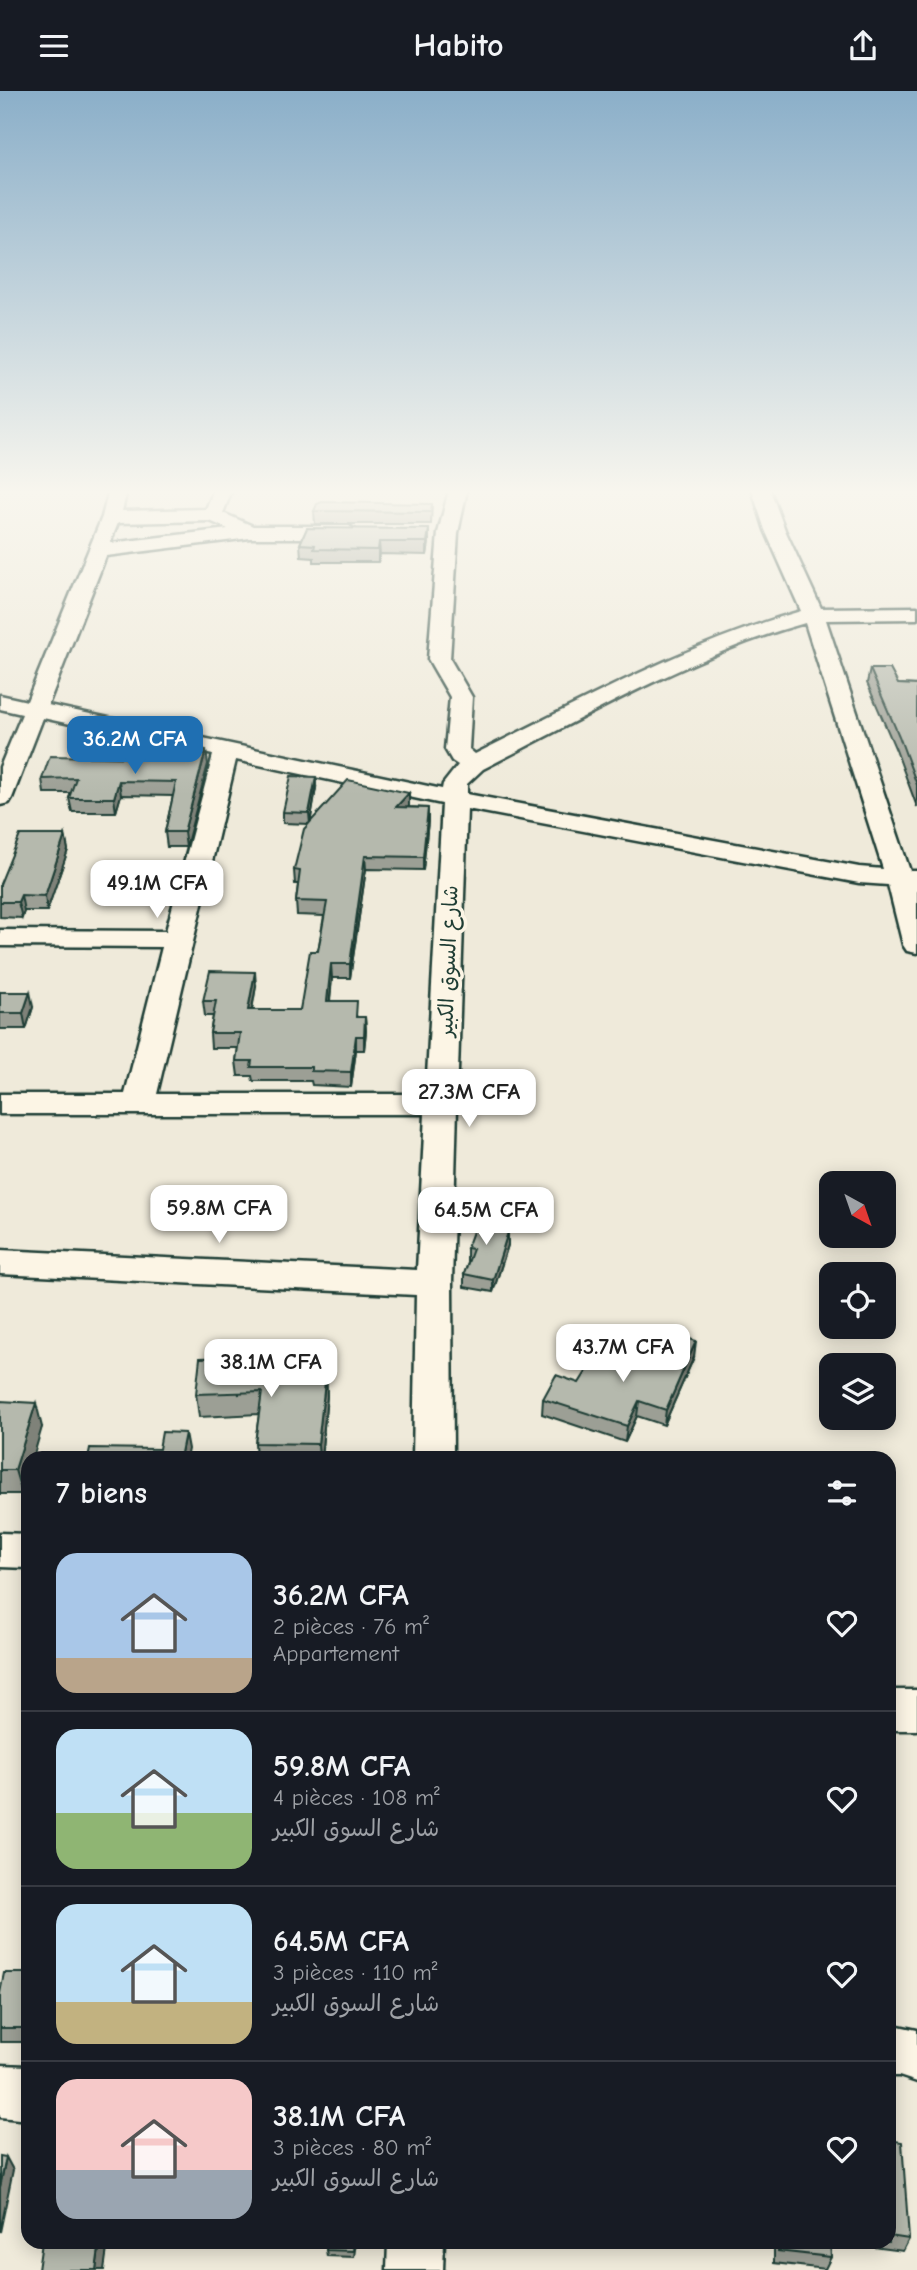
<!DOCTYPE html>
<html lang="fr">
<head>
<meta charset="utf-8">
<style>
  body { margin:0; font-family:"Comic Neue","Playpen Sans Arabic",sans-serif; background:#20242c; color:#f1f3f6; height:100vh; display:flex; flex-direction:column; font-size:26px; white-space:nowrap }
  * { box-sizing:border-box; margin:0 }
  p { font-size:23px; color:#9ea1a6 }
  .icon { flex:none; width:38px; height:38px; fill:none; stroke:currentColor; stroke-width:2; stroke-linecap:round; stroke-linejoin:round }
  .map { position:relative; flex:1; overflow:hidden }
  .panel { position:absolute; left:21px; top:1360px; width:875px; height:798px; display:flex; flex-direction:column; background:#171b24; border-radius:21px; box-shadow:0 4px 18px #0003 }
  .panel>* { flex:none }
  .needle { width:46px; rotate:140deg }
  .tools { position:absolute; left:819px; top:1080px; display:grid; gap:14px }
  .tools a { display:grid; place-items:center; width:77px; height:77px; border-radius:14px; background:#171b24; box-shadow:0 4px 18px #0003; font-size:35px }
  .price { position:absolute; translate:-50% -60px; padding:0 16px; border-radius:14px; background:#fff; color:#222; font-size:23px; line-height:46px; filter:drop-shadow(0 2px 4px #0008) }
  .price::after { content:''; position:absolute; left:50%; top:42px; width:21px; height:16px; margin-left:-10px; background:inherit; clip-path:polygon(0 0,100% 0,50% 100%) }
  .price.active { background:#1f6fb2; color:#fff }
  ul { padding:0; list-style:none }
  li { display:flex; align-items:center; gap:21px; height:175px; padding:0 35px }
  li+li { border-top:2px solid #363941 }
  li span { display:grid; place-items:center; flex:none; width:196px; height:140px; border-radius:21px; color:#555 }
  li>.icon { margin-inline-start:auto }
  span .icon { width:84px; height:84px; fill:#fffc; stroke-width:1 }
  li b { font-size:30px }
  h2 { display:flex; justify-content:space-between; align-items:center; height:84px; padding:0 35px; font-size:30px }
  header { display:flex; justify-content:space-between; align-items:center; height:91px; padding:0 35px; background:#171b24; font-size:32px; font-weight:700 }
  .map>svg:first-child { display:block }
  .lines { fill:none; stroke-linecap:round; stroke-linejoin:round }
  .minor-casing { stroke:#1f3d34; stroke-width:5 }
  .minor { fill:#fcf5e5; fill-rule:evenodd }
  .wall { fill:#9c9f95; stroke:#1f3d34; stroke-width:2 }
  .shaded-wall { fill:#7f8279; stroke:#1f3d34; stroke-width:2 }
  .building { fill:#b5b9ad; stroke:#1f3d34; stroke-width:2 }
  .labels { text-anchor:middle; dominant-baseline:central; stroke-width:7; stroke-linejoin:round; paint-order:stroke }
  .street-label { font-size:21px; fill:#1f3d34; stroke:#fcf5e5 }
</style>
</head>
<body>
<header><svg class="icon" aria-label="menu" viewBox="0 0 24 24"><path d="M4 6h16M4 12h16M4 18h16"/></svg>Habito<svg class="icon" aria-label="share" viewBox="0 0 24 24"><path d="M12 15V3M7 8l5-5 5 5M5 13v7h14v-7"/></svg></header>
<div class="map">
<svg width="917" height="2179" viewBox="0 0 917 2179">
  <rect width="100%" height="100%" fill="#efeada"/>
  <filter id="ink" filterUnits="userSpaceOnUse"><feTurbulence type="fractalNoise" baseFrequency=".0143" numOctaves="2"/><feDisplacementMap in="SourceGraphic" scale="14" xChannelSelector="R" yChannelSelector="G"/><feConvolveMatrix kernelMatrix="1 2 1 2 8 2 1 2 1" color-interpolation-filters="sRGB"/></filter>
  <g filter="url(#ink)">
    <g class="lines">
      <defs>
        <g id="minor">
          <path d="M109 399H127L122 420 206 418 214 399H232L223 422 253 435H349L359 441 349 447H250L106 465 48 614 442 698 443 693 458 674 452 670 445 658 450 606 428 568 438 442 449 399H467L458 442 450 568 472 606 469 658 475 663C581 611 687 552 801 520L765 439 752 399H770L785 439 821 517 917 516V528L826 529 910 780H917V862L907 860 903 854 888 794 859 792 467 718 457 1009 460 1013 457 1017 452 1192 453 1367H413L416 1204 0 1183V1159L417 1179 425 1023H0V1003H125L162 856 0 855V839L166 840 213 664 43 627 12 707 9 712 0 714V676L22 623 0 618V604L27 610 102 426ZM210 430 228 438 110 452 118 432ZM805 532 883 778 859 776 467 703V693L483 678C584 627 696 562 805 532ZM236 669 442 713 426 1003H157Z"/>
          <path d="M0 1442 28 1443V1477L0 1476Z"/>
          <rect x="889" y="1599" width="28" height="40"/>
          <path d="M889 1933 917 1939V1991L899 1985H889Z"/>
          <path d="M0 1974 28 1975V2029L0 2026Z"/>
          <path d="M388 2151H444L443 2179H387Z"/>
        </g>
      </defs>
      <use href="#minor" class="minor-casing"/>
      <use href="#minor" class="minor"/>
    </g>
    <g class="wall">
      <path d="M432 413 431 433H315L314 420Z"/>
      <path d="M307 437 429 451 427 464 380 463 378 471H314V467L301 466 300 453Z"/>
      <path d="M870 578 898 593 917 594V716L896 659 867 592Z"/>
      <path d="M208 673 186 756H167L165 741 173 705 121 704 116 721H72L69 707 71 702H44L42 688Z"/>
      <path d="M316 697 310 732 409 702V715L408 716 428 717V730L423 779 366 778 350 887H332L330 910 358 926H365L366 940 364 959H356L351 996 312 994 311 990H253L252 985H238L236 970 238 957H211L210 942 213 925H205L203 910 256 895 252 919H300L318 860 324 825 297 824 296 810 298 793H295L294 779 309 733 283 732V721Z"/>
      <path d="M65 744 68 759 47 820H24L22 827 0 826V793Z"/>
      <path d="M0 901 33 916 26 938H0Z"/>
      <path d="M507 1129 508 1154 493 1201 464 1196V1183L469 1170H467V1157Z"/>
      <path d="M667 1261 694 1266 664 1334 637 1325 625 1351 542 1323 543 1308 579 1292 655 1277Z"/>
      <path d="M237 1266 239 1281 326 1282 327 1305 321 1367H256L255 1352 259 1323 199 1326 196 1303Z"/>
      <path d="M0 1310 42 1336 28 1367V1383L22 1403H0Z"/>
      <path d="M28 1882V1951H0V1902Z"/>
      <path d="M889 2049 909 2148 903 2160 835 2151H889Z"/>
      <path d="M327 2151H356L354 2166 327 2165 326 2159Z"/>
      <path d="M774 2151H830L831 2166 825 2178 774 2172Z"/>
    </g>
    <g class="shaded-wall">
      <path d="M429 438V451L427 464V451Z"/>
      <path d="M379 451 380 463 378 471V459Z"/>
      <path d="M206 659 208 673 186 756 184 741Z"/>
      <path d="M316 686V697L310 733 309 722Z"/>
      <path d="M119 690 121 704 116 721 114 707Z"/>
      <path d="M409 702V715L397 730 396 716Z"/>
      <path d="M428 717V730L423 779V766Z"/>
      <path d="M65 744 68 759 47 820 45 805Z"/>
      <path d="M365 765 366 778 350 887V873Z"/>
      <path d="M21 804 24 820 22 827 18 811Z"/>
      <path d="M331 873 332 887 328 924 327 910Z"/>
      <path d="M255 881 256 895 249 934 248 919Z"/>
      <path d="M30 901 33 916 26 938 23 922Z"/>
      <path d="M365 926 366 940 364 959V945Z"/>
      <path d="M356 945V959L351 996V981Z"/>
      <path d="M508 1141V1154L493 1201V1189Z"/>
      <path d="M696 1250 694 1266 664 1334 666 1319Z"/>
      <path d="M237 1266 240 1289 239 1304 236 1281Z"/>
      <path d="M326 1282 327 1305 321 1367H319L318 1353Z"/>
      <path d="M639 1310 637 1325 625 1351 627 1335Z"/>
      <path d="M36 1312 42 1336 33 1367H28V1383L22 1403 15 1379Z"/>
      <path d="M185 1342 188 1358 186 1367H180Z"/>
      <path d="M6 2066 13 2079 0 2141V2096Z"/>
      <path d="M100 2151H108L104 2179H96Z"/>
    </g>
    <g class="building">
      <path d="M322 411 432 413 431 421 314 420 317 413Z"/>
      <path d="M307 437 429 438 427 451H379L378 459 314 458 315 454 300 453Z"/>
      <path d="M870 578H890L898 593 917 594V694L899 645Z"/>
      <path d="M166 650 206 659 184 741H165L176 691 119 690 114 707H69L76 687 42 688 50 665 153 667Z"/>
      <path d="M291 685 316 686 309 722 283 721Z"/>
      <path d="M348 689 409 702 396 716 428 717 423 766 365 765 350 873H331L327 910H357L356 926H365L364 945H356L351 981 311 980V976H251L252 970H236L240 942H210L216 910H203L210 880 255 881 248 919H300L310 860H318L327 811 296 810 300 780 294 779 304 738Z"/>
      <path d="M20 744H65L45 805 21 804 18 811H0V793Z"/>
      <path d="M0 901H30L23 922H0Z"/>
      <path d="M479 1124 507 1129 504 1140 508 1141 493 1189 464 1183 473 1158 467 1157Z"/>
      <path d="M676 1244 696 1250 666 1319 639 1310 627 1335 543 1308 556 1284 579 1292 601 1257 655 1277 662 1260 667 1261Z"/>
      <path d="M237 1266 236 1281 326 1282 318 1353 255 1352 262 1301 196 1303 200 1267Z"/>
      <path d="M0 1310 36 1312 15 1379H0Z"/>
      <path d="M162 1341 185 1342 180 1367H88L90 1357 159 1358Z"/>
      <path d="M4 1882H28V1937H0V1902Z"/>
      <path d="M889 2049 902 2051 909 2148 889 2145Z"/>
      <path d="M0 2065 6 2066 0 2096Z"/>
      <path d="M42 2151H100L96 2179H38Z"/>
      <path d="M327 2151H354L353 2160 326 2159Z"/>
      <path d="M778 2151H830L831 2166 778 2160Z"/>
    </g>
  </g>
  <linearGradient id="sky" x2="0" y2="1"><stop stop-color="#8bafc9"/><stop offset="0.57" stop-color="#f8f6ee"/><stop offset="1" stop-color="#f8f6ee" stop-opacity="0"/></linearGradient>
  <rect width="917" height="704" fill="url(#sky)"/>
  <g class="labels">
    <g class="street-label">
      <text transform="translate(448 870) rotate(-88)">شارع السوق الكبير</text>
    </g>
  </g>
</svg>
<div class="tools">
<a><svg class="needle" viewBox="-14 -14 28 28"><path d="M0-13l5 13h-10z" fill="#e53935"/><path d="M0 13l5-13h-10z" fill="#9ea1a6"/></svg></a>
<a><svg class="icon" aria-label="locate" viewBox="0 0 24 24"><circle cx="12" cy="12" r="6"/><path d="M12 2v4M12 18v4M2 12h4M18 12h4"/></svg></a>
<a><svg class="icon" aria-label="layers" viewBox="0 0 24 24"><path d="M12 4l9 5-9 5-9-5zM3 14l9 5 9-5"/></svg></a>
</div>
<b class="price active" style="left:135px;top:685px">36.2M CFA</b>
<b class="price" style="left:157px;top:829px">49.1M CFA</b>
<b class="price" style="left:469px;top:1038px">27.3M CFA</b>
<b class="price" style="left:219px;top:1154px">59.8M CFA</b>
<b class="price" style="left:486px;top:1156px">64.5M CFA</b>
<b class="price" style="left:623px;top:1293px">43.7M CFA</b>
<b class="price" style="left:271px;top:1308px">38.1M CFA</b>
<section class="panel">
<h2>7 biens<svg class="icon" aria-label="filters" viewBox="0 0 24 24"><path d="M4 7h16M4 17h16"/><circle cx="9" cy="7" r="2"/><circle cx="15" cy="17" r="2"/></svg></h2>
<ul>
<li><span style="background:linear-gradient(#a9c7e8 75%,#b9a48a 0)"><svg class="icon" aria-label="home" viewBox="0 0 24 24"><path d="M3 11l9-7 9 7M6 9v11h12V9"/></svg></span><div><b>36.2M CFA</b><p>2 pièces · 76 m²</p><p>Appartement</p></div><svg class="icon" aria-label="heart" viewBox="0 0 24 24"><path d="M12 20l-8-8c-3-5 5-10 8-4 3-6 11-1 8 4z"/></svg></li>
<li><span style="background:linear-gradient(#bfe0f5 60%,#8fb573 0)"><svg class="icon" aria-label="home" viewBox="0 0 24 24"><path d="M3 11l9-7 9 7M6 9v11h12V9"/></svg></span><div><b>59.8M CFA</b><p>4 pièces · 108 m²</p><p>شارع السوق الكبير</p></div><svg class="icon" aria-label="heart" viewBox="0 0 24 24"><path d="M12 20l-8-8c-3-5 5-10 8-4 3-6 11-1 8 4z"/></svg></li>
<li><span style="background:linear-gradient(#bfe0f5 70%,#c2b280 0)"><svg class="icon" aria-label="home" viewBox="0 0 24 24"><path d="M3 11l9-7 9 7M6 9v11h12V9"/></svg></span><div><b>64.5M CFA</b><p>3 pièces · 110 m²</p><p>شارع السوق الكبير</p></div><svg class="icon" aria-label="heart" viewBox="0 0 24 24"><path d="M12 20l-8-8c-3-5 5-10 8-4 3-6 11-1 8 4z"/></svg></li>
<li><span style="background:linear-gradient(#f6c9c9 65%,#9aa5b1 0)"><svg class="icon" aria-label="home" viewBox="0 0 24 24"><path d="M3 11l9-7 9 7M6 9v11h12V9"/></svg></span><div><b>38.1M CFA</b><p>3 pièces · 80 m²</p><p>شارع السوق الكبير</p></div><svg class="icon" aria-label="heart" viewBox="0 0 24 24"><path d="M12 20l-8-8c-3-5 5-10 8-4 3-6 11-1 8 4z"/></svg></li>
</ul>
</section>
</div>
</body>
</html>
